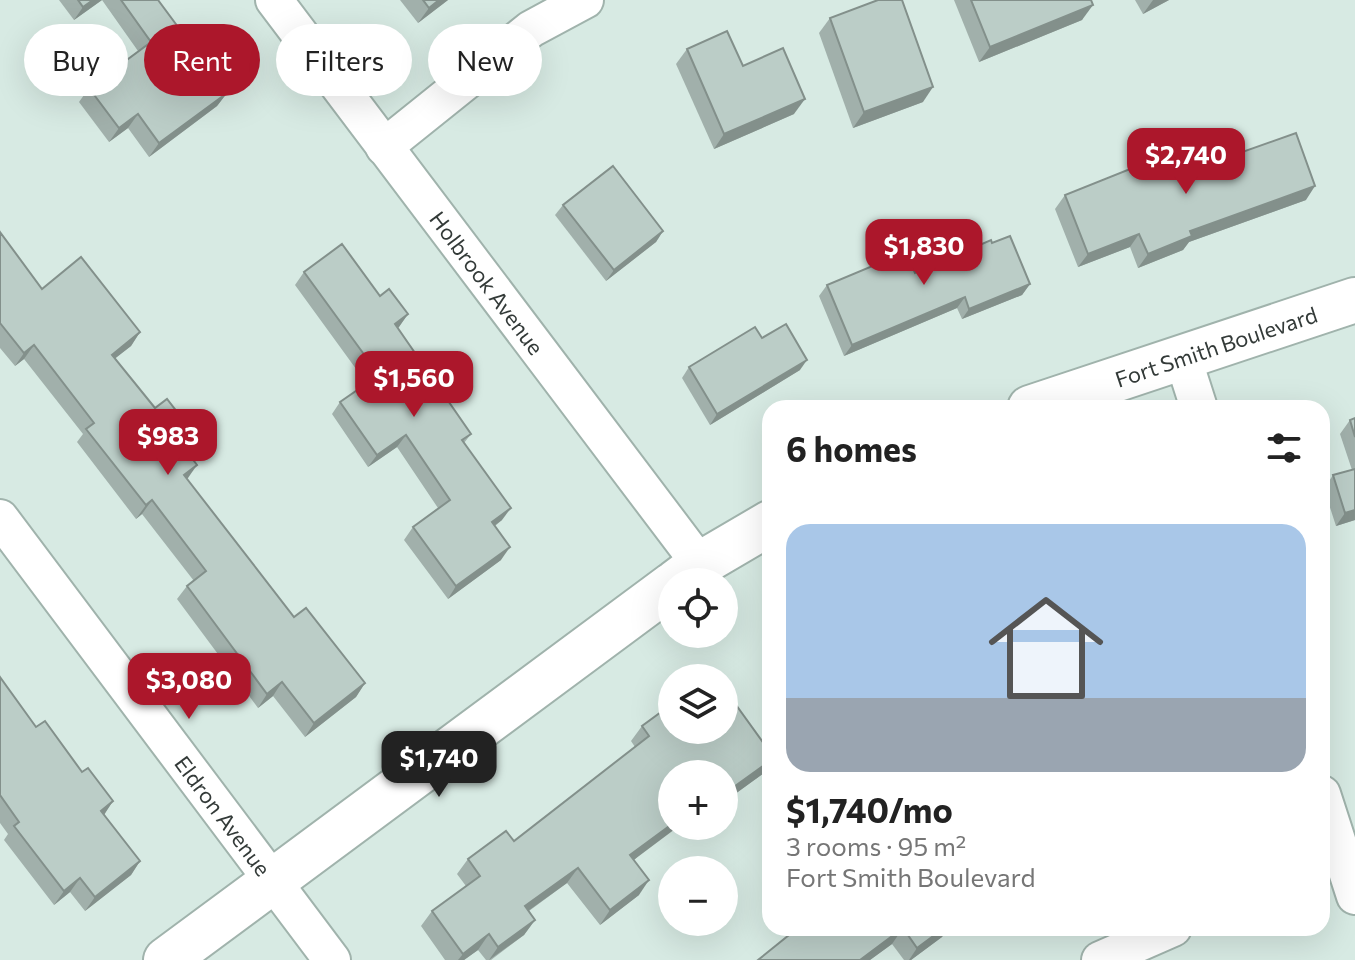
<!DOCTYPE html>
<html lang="en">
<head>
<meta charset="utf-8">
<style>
  body { margin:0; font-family:Commissioner,sans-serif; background:#f6f6f6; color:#222; height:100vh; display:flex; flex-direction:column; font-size:30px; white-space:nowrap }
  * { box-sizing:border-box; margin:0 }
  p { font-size:26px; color:#767676 }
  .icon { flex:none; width:44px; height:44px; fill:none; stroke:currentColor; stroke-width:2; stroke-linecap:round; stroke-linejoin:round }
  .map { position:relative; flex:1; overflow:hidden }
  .sheet { position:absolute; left:762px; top:400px; width:568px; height:536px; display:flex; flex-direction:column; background:#fff; border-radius:24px; box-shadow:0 8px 32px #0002 }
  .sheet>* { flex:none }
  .guide { position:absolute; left:24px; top:24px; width:618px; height:72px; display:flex; gap:16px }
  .fabs { position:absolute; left:658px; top:568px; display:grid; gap:16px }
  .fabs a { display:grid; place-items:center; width:80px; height:80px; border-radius:50%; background:#fff; box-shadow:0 8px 32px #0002; font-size:40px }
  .price { position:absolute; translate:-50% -68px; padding:0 18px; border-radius:16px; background:#ac172b; color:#fff; font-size:26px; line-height:52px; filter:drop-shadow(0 2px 4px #0008) }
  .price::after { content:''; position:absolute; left:50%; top:48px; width:24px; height:18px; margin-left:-12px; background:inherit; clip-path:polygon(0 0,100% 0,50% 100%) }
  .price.selected { background:#222; color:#fff }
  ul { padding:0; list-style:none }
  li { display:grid; align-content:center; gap:16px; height:424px; padding:0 24px }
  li+li { border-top:2px solid #e0e0e0 }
  li span { display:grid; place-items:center; height:248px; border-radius:24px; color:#555 }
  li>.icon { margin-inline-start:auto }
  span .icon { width:144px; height:144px; fill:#fffc; stroke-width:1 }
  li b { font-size:34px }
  h2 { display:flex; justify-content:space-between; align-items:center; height:96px; padding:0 24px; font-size:34px }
  .pill { padding:0 28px; border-radius:36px; background:#fff; box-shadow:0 8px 32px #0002; font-size:28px; line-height:72px }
  .pill.selected { background:#ac172b; color:#fff }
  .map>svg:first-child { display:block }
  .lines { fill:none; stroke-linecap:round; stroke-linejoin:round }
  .minor-casing { stroke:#a0b3ac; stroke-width:40 }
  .tertiary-casing { stroke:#a0b3ac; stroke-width:48 }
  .minor { stroke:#fff; stroke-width:36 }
  .tertiary { stroke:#fff; stroke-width:44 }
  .wall { fill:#a1b0ab }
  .shaded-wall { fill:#83908b }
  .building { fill:#bbcdc7; stroke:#83908b; stroke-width:2 }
  .labels { text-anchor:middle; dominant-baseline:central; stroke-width:6; stroke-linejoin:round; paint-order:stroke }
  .street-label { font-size:22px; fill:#333a38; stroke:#d7eae3 }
</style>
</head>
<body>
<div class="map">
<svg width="1355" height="960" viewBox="0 0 1355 960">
  <rect width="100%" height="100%" fill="#d7eae3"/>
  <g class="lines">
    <defs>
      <g id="minor">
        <path id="s1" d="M274 0 700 564"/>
        <path d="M384 147 531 29 585 0"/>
        <path d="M1183 358 1199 408"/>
        <path id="s2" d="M0 518 332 960"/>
        <path d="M1322 794 1355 896"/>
        <path d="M1100 960 1173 928"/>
      </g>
      <g id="tertiary">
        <path id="s3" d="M1030 408 1355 300"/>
        <path d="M676 582 700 564 770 523"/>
        <path d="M166 960 672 585"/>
      </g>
    </defs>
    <use href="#minor" class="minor-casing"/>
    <use href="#tertiary" class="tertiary-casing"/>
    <use href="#minor" class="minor"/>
    <use href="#tertiary" class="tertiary"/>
  </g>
  <g class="wall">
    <path d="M59 0H158L227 93 217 106 149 157 128 128 109 142 79 102 89 88 138 51 102 0 74 20Z"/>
    <path d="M400 0H448L418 23Z"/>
    <path d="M954 0H1091L1082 20 979 62Z"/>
    <path d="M1135 0H1169L1143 14Z"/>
    <path d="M830 18 923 102 853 128 819 33Z"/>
    <path d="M687 49 743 66 794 114 714 149 676 64Z"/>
    <path d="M1169 178 1306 200 1189 242 1183 250 1138 268 1130 247 1078 267 1055 209 1065 195Z"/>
    <path d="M563 205 663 231 656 242 606 281 555 215Z"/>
    <path d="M0 232 42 289 140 332 131 346 115 358 188 453 187 479 294 617 365 683 356 697 305 737 273 696 258 708 177 599 187 586 194 581 142 514 136 519 77 442 83 434 24 359 15 366 0 348Z"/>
    <path d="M992 243 1030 284 1022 295 962 319 957 308 844 356 819 296 827 285 915 273Z"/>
    <path d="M304 272 380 296 408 314 398 328 471 434 464 443 502 520 495 526 501 560 448 599 404 540 413 527 438 508 397 447 368 467 332 414 340 402 367 384 295 285Z"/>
    <path d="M762 338 800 370 710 425 682 378 689 367Z"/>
    <path d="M1355 418V520L1336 526 1324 489 1333 475 1352 470 1340 434 1350 420Z"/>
    <path d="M770 645V667L762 656Z"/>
    <path d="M0 677 36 727 113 801 104 814 140 861 131 875 85 911 70 892 54 905 4 840 8 834 0 823Z"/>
    <path d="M642 726 672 730 770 752V764L764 773 724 802V774L634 860 639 895 600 925 567 883 529 911 535 920 524 935 491 960H486L478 950 464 960H445L421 926 432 911 466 886 457 874 468 859 514 841 635 747 631 741Z"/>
    <path d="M804 928H948L942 937 911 960H904L892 944 870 960H758Z"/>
  </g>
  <g class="shaded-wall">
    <path d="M93 0H102L74 20 83 7Z"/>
    <path d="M439 0H448L418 23 429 8Z"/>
    <path d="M1153 0H1169L1143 14Z"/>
    <path d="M1093 5 1082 20 979 62 990 47Z"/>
    <path d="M933 87 923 102 853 128 864 112Z"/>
    <path d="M227 93 217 106 149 157 159 143Z"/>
    <path d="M805 99 794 114 714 149 724 134Z"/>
    <path d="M138 114 128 128 109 142 119 128Z"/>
    <path d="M1315 186 1306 200 1189 242 1183 250 1138 268 1148 254 1190 231Z"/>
    <path d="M663 231 656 242 606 281 614 270Z"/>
    <path d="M1139 234 1130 247 1078 267 1088 254Z"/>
    <path d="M1030 284 1022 295 962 319 969 309Z"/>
    <path d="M965 297 957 308 844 356 852 345Z"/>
    <path d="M408 314 399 327 386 336 395 324Z"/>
    <path d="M140 332 131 346 103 368 112 355Z"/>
    <path d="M34 345 24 359 15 366 24 353Z"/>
    <path d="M807 360 800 370 710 425 717 414Z"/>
    <path d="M406 435 397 447 368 467 377 455Z"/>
    <path d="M198 439 189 453 176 463 185 449Z"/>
    <path d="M197 465 188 478 175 489 184 475Z"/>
    <path d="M152 500 142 514 136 519 146 505Z"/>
    <path d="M511 508 502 520 483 534 492 522Z"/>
    <path d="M1355 510V520L1336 526 1345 513Z"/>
    <path d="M510 547 501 560 448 599 456 586Z"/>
    <path d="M282 682 273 696 258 708 267 694Z"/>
    <path d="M365 683 356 697 305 737 314 723Z"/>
    <path d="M770 761V764L764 773 724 802V794Z"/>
    <path d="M113 801 104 815 101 811Z"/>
    <path d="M672 824V826H679L619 871 630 855Z"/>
    <path d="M140 861 131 875 85 911 95 897Z"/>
    <path d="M578 868 567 883 514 921 525 906Z"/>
    <path d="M80 878 70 892 54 905 64 891Z"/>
    <path d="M649 880 639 895 600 925 610 910Z"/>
    <path d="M535 920 524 935 489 960 498 947Z"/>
    <path d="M903 928 892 944 870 960H860Z"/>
    <path d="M944 928H948L942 937 911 960H909L917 948Z"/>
    <path d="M489 934 478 950 464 960H458L463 954Z"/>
  </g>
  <g class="building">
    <path d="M78 0H93L83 7Z"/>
    <path d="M121 0H158L227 93 159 143 138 114 119 128 89 88 151 42Z"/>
    <path d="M423 0H439L429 8Z"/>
    <path d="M878 0H902L933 87 864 112 830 18Z"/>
    <path d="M971 0H1091L1093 5 990 47Z"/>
    <path d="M727 31 743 66 783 48 805 99 724 134 687 49Z"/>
    <path d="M1296 133 1315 186 1190 231 1192 236 1148 254 1139 234 1088 254 1065 195 1160 157 1169 178Z"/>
    <path d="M613 166 663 231 614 270 563 205Z"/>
    <path d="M0 232 42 289 81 257 140 332 112 355 155 408 167 399 198 439 185 449 197 465 184 475 294 617 306 608 365 683 314 723 282 682 267 694 187 586 206 571 152 500 146 505 86 429 94 423 34 345 24 353 0 323Z"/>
    <path d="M1010 236 1030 284 969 309 965 297 852 345 827 285 906 252 915 273 991 240 992 243Z"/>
    <path d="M342 244 380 296 389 289 408 314 395 324 471 434 462 440 511 508 492 522 510 547 456 586 413 527 450 500 406 435 377 455 340 402 379 375 304 272Z"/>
    <path d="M786 324 807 360 717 414 689 367 755 327 762 338Z"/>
    <path d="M1355 418V437L1350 420Z"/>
    <path d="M1355 469V510L1345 513 1333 475Z"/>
    <path d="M0 677 36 727 45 721 82 772 88 768 113 801 101 811 140 861 95 897 80 878 64 891 14 826 19 822 0 795Z"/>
    <path d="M726 691 770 752V761L724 794V774H672V824L630 855 649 880 610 910 578 868 525 906 535 920 498 947 489 934 463 954 432 911 480 876 468 859 506 831 514 841 649 736 642 726 672 704V730H724V692Z"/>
    <path d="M804 928H944L917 948 903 928 860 960H758L794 931 796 934Z"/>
  </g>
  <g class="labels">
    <g class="street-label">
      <text stroke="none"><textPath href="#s1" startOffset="354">Holbrook Avenue</textPath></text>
      <text stroke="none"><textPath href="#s3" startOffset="196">Fort Smith Boulevard</textPath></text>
      <text stroke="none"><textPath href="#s2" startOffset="372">Eldron Avenue</textPath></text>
    </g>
  </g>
</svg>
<div class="fabs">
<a><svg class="icon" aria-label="locate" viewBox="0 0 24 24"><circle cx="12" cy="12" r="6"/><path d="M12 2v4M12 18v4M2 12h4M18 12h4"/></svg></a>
<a><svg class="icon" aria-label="layers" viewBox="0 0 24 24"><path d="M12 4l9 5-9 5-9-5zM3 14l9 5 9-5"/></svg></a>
<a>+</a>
<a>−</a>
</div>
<b class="price" style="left:1186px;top:196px">$2,740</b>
<b class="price" style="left:924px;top:287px">$1,830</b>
<b class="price" style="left:414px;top:419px">$1,560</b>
<b class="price" style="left:168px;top:477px">$983</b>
<b class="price" style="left:189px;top:721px">$3,080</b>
<b class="price selected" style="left:439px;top:799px">$1,740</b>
<div class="guide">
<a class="pill">Buy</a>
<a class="pill selected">Rent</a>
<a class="pill">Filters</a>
<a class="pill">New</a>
</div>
<section class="sheet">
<h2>6 homes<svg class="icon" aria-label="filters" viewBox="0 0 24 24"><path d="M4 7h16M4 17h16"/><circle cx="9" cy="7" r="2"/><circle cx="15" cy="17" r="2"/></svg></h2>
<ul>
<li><span style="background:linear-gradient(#a9c7e8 70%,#9aa5b1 0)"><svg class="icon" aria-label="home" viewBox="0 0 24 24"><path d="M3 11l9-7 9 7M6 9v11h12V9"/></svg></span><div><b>$1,740/mo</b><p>3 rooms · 95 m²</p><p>Fort Smith Boulevard</p></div></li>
</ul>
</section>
</div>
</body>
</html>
